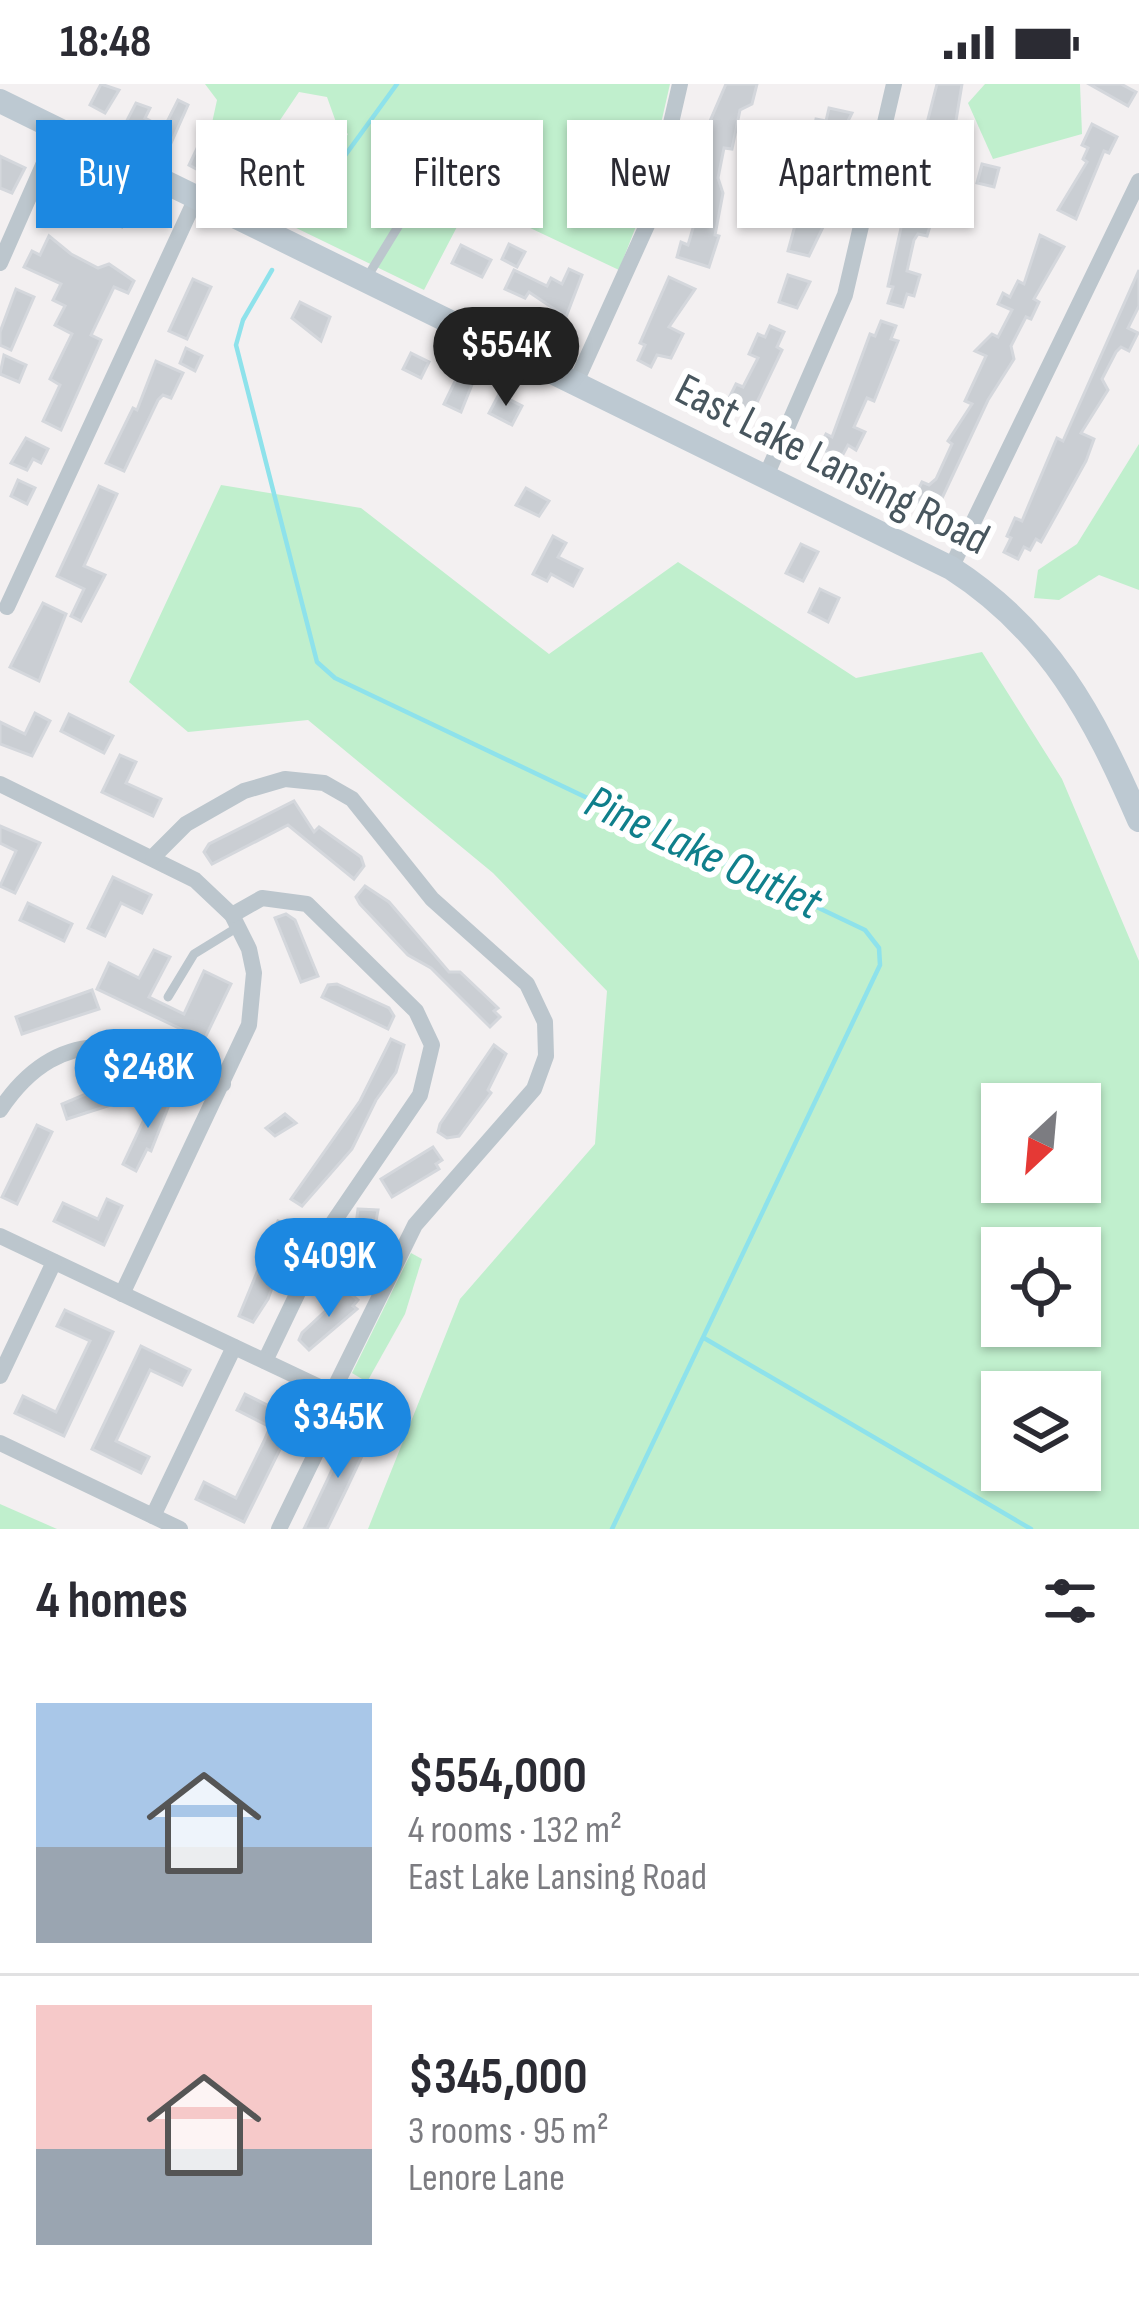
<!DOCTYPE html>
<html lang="en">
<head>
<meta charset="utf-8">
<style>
  body { margin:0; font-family:"Sofia Sans Condensed",sans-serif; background:#f2f2f3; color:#2b2b33; height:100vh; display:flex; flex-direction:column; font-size:45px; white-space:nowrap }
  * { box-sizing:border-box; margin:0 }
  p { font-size:39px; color:#7c7c81 }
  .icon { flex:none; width:66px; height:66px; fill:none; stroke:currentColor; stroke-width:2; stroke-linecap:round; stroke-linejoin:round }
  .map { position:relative; height:1445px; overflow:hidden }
  .sheet { display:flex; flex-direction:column; background:#fff; flex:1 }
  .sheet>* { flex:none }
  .banner { position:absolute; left:36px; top:36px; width:1068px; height:108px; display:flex; gap:24px }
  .needle { width:78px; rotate:206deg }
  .tools { position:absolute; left:981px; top:999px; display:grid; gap:24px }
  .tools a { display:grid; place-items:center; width:120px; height:120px; border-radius:0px; background:#fff; box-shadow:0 3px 9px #0004; font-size:60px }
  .price { position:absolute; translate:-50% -102px; padding:0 27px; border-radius:42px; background:#1c88e1; color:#fff; font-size:39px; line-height:78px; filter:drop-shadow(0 3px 6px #0008) }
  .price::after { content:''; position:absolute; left:50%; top:72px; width:36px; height:27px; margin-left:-18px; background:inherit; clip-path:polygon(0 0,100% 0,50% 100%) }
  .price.current { background:#222; color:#fff }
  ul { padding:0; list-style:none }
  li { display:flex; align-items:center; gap:36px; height:300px; padding:0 36px }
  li+li { border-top:3px solid #e1e1e2 }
  li span { display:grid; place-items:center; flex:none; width:336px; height:240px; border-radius:0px; color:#555 }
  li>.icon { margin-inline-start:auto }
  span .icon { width:144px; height:144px; fill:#fffc; stroke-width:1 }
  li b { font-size:51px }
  h2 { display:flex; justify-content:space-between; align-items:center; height:144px; padding:0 36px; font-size:51px }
  .tag { padding:0 42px; border-radius:0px; background:#fff; box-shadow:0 3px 9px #0004; font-size:42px; line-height:108px }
  .tag.current { background:#1c88e1; color:#fff }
  .status { display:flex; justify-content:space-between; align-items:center; height:84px; padding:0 60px; background:#fff; direction:ltr }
  .status svg { height:33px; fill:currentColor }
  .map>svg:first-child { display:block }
  .green { fill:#c0efcd; fill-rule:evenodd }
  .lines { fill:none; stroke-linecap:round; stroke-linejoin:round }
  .stream { stroke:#8ee2eb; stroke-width:4.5 }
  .building { fill:#caced3; stroke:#d4d7dc; stroke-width:3 }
  .lane { stroke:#bcc6cd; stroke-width:9 }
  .street { stroke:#bcc6cd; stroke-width:16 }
  .secondary { stroke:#bdc9d2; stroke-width:24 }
  .labels { text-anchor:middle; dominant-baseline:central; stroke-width:12; stroke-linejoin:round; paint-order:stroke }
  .street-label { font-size:45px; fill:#48565e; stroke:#fff }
  .water-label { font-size:48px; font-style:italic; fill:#0f7f8b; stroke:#fff }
</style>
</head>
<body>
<div class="status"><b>18:48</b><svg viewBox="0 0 49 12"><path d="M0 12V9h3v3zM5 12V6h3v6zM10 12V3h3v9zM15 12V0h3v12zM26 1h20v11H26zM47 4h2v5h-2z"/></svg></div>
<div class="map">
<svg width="1139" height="1445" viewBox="0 0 1139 1445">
  <rect width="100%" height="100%" fill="#f3f0f1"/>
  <g class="green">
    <path d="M205 0H670L640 132 619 186 471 116 424 206 290 141 348 50 337 41 327 13 299 8 272 48 212 39 217 16Z"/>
    <path d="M985 0H1080L1082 50 993 75 968 19Z"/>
    <path d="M1139 360V506L1099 491 1059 516 1034 514 1038 486 1077 460Z"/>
    <path d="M221 401 361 424 549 570 678 478 856 594 982 568 1062 695 1139 877V1445H368L460 1215 595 1060 607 907 493 789 308 636 188 648 129 598ZM1002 1020H1080V1098H1002ZM1002 1164H1080V1242H1002ZM1002 1308H1080V1386H1002Z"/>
    <path d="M411 1169 422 1175 405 1230 367 1298 352 1289Z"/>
    <path d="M0 1420 57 1445H0Z"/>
  </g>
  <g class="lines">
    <g class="stream">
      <path d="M304 128 397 0"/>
      <path d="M272 186 243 236 236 261 317 578 335 594 865 846 879 864 880 881 612 1445"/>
      <path d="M704 1254 1031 1445"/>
    </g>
  </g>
  <g class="building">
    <path d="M101 0 119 6 105 29 90 21Z"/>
    <path d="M726 0H757L752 20 740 26 732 65 724 64 718 94 723 109 715 151 719 152 709 183 677 173 681 158 688 161 698 127 692 125 710 73V37Z"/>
    <path d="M937 0H962L954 49 946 47 939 79 946 80 944 89 960 92 957 106 942 102 927 152 918 150 914 156 907 187 920 191 914 212 907 210 903 223 888 219 893 203 888 202 903 135 908 127 913 128 920 94 915 93 932 40 927 39Z"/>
    <path d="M1089 0H1121L1136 8 1128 22Z"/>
    <path d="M178 16 188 21 168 66 123 44 136 19 150 24 145 34 164 44Z"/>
    <path d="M829 24 852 29 837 59 812 53 816 35 826 37Z"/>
    <path d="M1092 40 1117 53 1109 69 1104 67 1076 135 1058 126 1087 78 1083 75 1088 64 1082 61Z"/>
    <path d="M232 47 256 59 247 78 222 66Z"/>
    <path d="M201 56 213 61 200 87 189 81Z"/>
    <path d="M0 72 25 84 12 109 0 104Z"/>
    <path d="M817 80 832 84 831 118 803 111 808 91 814 92Z"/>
    <path d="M982 80 999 84 994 103 977 99Z"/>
    <path d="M255 81 292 101 278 125 243 107Z"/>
    <path d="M61 88 75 95 69 108 88 118 95 105 132 124 122 143 92 129 79 131 49 113Z"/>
    <path d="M797 134 824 141 809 172 788 167Z"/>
    <path d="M1040 151 1064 163 1034 215 1039 218 1031 235 1026 233 1011 262 1014 275 988 316 936 427 913 416 922 398 929 401 936 395 952 360 948 357 972 320 965 317 986 272 975 267 992 250 998 253 1012 226 998 220 1003 209 1010 213 1018 197 1024 200Z"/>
    <path d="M49 152 71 170 98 184 109 180 134 197 128 209 114 203 91 251 101 256 61 346 43 337 60 301 50 295 72 250 55 241 65 222 53 216 61 200 24 183 32 167 40 171Z"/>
    <path d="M509 160 525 168 517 183 502 175Z"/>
    <path d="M461 161 491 176 482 193 452 179Z"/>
    <path d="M569 185 582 191 566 233 529 208 525 214 505 205 514 186 547 202 551 194 562 200Z"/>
    <path d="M1139 186V222L1128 244 1138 249 1129 267 1121 263 1116 268 1102 295 1108 306 1081 349 1094 355 1086 377 1041 458 1036 455 1030 466 1024 463 1018 475 1004 468 1011 454 1007 452 1015 434 1022 437 1057 354 1063 357Z"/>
    <path d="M788 191 810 198 797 224 779 218Z"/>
    <path d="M669 193 695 205 669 243 683 250 671 274 657 271 651 283 638 276 645 261 640 259Z"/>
    <path d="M193 195 211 203 187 255 169 247Z"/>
    <path d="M16 205 34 213 11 266 0 261V248Z"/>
    <path d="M300 218 330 233 321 257 292 234Z"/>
    <path d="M881 237 896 242 891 255 898 257 874 317 867 314 854 343 865 348 856 366 848 361 841 374 819 364 826 350 832 353 870 250 875 252Z"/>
    <path d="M770 242 784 248 777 263 782 266 750 333 726 320 736 300 743 303 758 274 749 270 758 250 765 253Z"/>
    <path d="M186 264 202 272 195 287 180 279Z"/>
    <path d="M411 269 429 278 421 294 403 285Z"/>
    <path d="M4 271 26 281 19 298 0 290Z"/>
    <path d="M156 277 183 289 171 314 163 311 158 316 124 387 106 379 133 324 137 326Z"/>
    <path d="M458 291 473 298 461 328 444 320Z"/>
    <path d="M499 310 522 322 512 341 489 329Z"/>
    <path d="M26 354 48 365 41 379 33 375 27 386 11 379Z"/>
    <path d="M18 396 35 404 27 420 11 412Z"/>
    <path d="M99 402 117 410 84 482 105 491 81 537 71 532 84 505 57 492Z"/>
    <path d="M526 404 549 417 539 432 516 421Z"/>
    <path d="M553 452 566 459 558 473 582 485 573 502 551 490 547 497 533 490Z"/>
    <path d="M801 460 818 468 803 497 786 489Z"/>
    <path d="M820 505 839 514 828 538 809 528Z"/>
    <path d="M43 519 66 530 39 597 10 583Z"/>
    <path d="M35 629 50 637 32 672 0 660V638L25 650Z"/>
    <path d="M69 630 113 652 104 669 61 647Z"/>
    <path d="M120 671 136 678 126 699 161 715 153 732 102 708Z"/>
    <path d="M294 717 314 748 319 743 361 773 364 782 354 795 288 741 212 780 204 768 209 760Z"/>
    <path d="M0 742 40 759 15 809 0 802 16 767 0 759Z"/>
    <path d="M113 793 151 811 142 829 121 819 105 852 88 844Z"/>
    <path d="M365 802 389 818 449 888H460L498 924 494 927 500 933 490 943 431 884 408 871 360 820 356 813Z"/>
    <path d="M28 819 72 840 64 857 20 836Z"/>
    <path d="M286 830 295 836 318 892 301 898 275 834Z"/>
    <path d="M154 866 170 873 149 913 184 930 204 887 231 900 204 956 97 905 109 879 139 894Z"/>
    <path d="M337 900 389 924 394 932 388 945 322 913 328 901Z"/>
    <path d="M92 906 99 925 22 950 16 933Z"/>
    <path d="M391 955 404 961 396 988 376 1016 352 1065 302 1122 291 1115 360 1017Z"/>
    <path d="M494 961 506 970 488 1006 491 1009 459 1052 447 1054 438 1048 440 1040Z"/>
    <path d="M114 998 120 1018 67 1035 62 1020Z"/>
    <path d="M157 1008 171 1016 151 1067 147 1065 136 1087 123 1080Z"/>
    <path d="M285 1030 296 1039 275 1052 266 1044Z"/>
    <path d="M37 1041 52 1048 17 1120 2 1113Z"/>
    <path d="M433 1063 442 1076 436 1080 439 1085 392 1113 381 1095Z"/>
    <path d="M107 1115 122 1122 104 1161 54 1137 63 1119 98 1135Z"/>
    <path d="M358 1125 378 1126 366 1195 352 1194 350 1186Z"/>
    <path d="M278 1137 290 1142 291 1151 268 1215 253 1238 239 1232Z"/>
    <path d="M347 1207 358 1216 353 1222 357 1225 309 1266 299 1256 302 1249Z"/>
    <path d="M65 1226 113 1248 64 1352 15 1329 23 1312 56 1328 76 1286 90 1257 57 1242Z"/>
    <path d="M141 1262 190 1286 182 1301 150 1286 116 1357 149 1373 141 1389 92 1365Z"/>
    <path d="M245 1310 295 1335 244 1438 196 1415 204 1398 236 1414 264 1357 270 1343 237 1326Z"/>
    <path d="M352 1344 371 1353 345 1408 327 1445H304Z"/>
  </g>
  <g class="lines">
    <g class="lane">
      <path d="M366 195 418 110"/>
      <path d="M168 913 194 870 238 843"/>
    </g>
    <g class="street">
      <path d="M0 179 59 45"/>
      <path d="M576 298 648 139 680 0"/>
      <path d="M766 392 845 211 894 0"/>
      <path d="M951 484 1139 97"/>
      <path d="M7 523 197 112"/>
      <path d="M0 700 195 796 232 831 249 865 254 889 249 941 122 1210"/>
      <path d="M153 773 186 740 244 707 285 695 324 699 352 715 432 815 527 900 545 938 546 972 534 1005 415 1141 332 1309"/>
      <path d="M232 831 262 814 307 820 416 927 432 961 420 1011 328 1146 265 1277"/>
      <path d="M0 1026C63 932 139 960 223 1000"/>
      <path d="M0 1152 332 1309"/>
      <path d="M0 1292 54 1178"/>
      <path d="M0 1359 180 1445"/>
      <path d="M153 1432 234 1263"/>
      <path d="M279 1445 335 1330 332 1309"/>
    </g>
    <path class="secondary" d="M0 17 951 484C1049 547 1094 632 1139 736"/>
  </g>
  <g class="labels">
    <g class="street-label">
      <text transform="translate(832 381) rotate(27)">East Lake Lansing Road</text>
    </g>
    <g class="water-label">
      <text transform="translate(703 769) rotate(25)">Pine Lake Outlet</text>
    </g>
  </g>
</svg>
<div class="tools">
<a><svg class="needle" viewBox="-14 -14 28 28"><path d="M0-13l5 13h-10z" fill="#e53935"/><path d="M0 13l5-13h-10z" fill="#7c7c81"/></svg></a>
<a><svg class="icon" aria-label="locate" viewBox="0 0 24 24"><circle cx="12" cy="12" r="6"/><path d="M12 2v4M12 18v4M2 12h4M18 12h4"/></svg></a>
<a><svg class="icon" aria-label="layers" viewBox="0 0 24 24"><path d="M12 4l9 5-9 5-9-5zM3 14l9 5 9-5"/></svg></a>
</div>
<b class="price current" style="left:506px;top:325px">$554K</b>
<b class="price" style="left:148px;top:1047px">$248K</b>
<b class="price" style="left:329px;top:1236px">$409K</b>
<b class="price" style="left:338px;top:1397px">$345K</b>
<div class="banner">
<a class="tag current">Buy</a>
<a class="tag">Rent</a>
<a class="tag">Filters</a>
<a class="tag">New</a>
<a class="tag">Apartment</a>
</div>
</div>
<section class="sheet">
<h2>4 homes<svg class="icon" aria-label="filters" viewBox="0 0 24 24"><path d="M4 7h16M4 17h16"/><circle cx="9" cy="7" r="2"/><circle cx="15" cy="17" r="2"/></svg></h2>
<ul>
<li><span style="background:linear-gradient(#a9c7e8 60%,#9aa5b1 0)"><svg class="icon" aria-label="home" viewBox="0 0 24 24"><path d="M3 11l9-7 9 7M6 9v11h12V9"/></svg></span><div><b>$554,000</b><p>4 rooms · 132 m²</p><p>East Lake Lansing Road</p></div></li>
<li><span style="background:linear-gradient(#f6c9c9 60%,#9aa5b1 0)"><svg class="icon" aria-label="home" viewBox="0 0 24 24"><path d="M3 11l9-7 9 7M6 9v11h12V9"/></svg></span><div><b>$345,000</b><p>3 rooms · 95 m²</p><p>Lenore Lane</p></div></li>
</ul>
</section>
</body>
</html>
